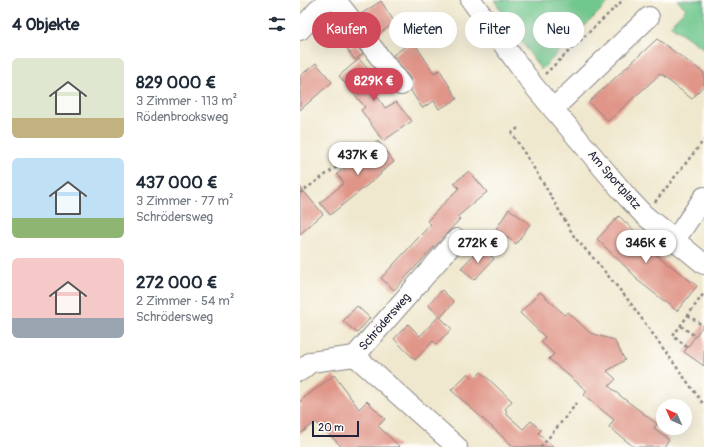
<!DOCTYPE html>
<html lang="de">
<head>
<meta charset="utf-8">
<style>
  body { margin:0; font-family:Pangolin,sans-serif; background:#f2f2f3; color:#1f2937; height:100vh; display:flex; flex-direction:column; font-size:15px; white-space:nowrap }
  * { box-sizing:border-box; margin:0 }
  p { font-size:13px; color:#747a83 }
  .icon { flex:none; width:22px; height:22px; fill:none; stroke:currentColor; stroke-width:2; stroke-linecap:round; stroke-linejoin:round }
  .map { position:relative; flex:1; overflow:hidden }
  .drawer { display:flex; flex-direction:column; background:#fff; width:300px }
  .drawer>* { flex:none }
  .guide { position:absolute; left:12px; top:12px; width:332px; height:36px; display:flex; gap:8px }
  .needle { width:26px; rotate:315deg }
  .buttons { position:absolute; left:356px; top:399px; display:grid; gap:8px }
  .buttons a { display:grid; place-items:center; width:36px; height:36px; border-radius:50%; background:#fff; box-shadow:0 4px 16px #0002; font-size:20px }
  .scale { position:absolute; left:12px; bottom:10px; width:47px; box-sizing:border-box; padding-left:4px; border:2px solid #22223b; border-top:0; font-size:11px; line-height:14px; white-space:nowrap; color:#22223b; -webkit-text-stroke:3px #fdfcf7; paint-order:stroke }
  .price { position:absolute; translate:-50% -34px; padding:0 9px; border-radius:14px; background:#fff; color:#222; font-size:13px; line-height:26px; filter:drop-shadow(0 1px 2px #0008) }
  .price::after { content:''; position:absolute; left:50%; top:24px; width:12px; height:9px; margin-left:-6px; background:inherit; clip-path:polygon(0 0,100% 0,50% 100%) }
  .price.current { background:#d1495b; color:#fff }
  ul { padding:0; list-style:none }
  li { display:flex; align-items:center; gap:12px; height:100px; padding:0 12px }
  li span { display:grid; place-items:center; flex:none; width:112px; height:80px; border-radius:6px; color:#555 }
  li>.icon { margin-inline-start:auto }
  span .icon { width:48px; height:48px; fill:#fffc; stroke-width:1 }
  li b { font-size:17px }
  h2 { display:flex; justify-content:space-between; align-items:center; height:48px; padding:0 12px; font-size:17px }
  .chip { padding:0 14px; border-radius:18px; background:#fff; box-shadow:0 4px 16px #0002; font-size:14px; line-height:36px }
  .chip.current { background:#d1495b; color:#fff }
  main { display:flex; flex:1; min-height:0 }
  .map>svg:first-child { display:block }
  .green { fill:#71c88e; stroke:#4a7564 }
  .building { fill:#e09588 }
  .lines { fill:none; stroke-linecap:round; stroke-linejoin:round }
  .minor-casing { stroke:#898584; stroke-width:22 }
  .path { stroke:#898584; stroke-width:2.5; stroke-dasharray:3 3; stroke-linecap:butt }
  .minor { stroke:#fff; stroke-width:20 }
  .labels { text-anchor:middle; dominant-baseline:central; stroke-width:4; stroke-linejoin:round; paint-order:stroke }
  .street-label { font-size:12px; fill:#22223b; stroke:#fdfcf7 }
</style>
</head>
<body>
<main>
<section class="drawer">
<h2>4 Objekte<svg class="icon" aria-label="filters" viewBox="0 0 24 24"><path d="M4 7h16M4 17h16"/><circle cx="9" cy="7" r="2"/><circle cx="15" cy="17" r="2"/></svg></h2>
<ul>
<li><span style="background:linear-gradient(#dfe7d0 75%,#c2b280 0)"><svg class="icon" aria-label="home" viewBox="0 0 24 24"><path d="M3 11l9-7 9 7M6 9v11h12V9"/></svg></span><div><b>829 000 €</b><p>3 Zimmer · 113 m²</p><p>Rödenbrooksweg</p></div></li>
<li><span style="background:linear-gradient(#bfe0f5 75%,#8fb573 0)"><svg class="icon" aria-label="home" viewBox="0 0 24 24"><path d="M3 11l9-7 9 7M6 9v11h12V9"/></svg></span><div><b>437 000 €</b><p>3 Zimmer · 77 m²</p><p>Schrödersweg</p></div></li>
<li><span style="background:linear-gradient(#f6c9c9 75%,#9aa5b1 0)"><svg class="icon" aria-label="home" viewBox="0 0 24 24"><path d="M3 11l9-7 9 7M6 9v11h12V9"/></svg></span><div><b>272 000 €</b><p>2 Zimmer · 54 m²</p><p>Schrödersweg</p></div></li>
</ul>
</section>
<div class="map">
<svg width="404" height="447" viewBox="0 0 404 447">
  <rect width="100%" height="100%" fill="#fdfcf7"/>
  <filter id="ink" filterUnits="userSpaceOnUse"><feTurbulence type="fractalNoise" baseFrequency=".025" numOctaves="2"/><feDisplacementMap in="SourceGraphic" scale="8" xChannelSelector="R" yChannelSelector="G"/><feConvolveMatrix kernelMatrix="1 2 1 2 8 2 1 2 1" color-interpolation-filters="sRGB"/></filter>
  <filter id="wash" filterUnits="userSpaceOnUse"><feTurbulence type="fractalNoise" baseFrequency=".012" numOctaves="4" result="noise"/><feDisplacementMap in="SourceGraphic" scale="16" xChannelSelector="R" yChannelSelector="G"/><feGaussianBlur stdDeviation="0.9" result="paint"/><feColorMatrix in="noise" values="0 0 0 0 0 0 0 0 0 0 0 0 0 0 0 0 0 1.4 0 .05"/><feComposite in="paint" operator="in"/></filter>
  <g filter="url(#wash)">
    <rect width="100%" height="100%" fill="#f0e8ce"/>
    <g class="green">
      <path d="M194 0H311L241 70Z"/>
      <path d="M377 0H404V49L370 25 386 9Z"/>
    </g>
    <g id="blocks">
      <g class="building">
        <path d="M81 1 95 23 77 35 61 14Z"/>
        <path d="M27 27 37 35 28 46 18 37Z"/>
        <path d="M357 39 404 73V85L392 99 360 74 308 121 289 102Z"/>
        <path d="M113 41 134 73 140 70 157 99 139 109 134 101 122 108 111 91 112 84 110 78 93 55Z"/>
        <path d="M55 44 63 54 55 60 47 49Z"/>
        <path d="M59 59 76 78 69 84 85 108 96 102 112 121 83 141 61 110 65 107 39 76Z"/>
        <path d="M16 63 32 82 0 110V76Z"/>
        <path d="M78 141 94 162 80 173 81 174 30 215 20 203 44 183 37 174Z"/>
        <path d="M169 171 187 192 157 217 160 219 94 290 81 278 131 224 127 221 159 188 154 183Z"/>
        <path d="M0 187 23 214 0 234Z"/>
        <path d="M209 209 230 224 216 244 196 229Z"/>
        <path d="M319 216 347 243 345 246 397 286 377 311 336 279 337 278 297 239Z"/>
        <path d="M181 247 194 259 174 280 161 268Z"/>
        <path d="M142 290 154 302 141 317 128 305Z"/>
        <path d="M240 292 265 315 268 312 290 333 314 340 325 360 307 371 316 379 309 386 318 394 357 424 354 428 369 439 364 447H334L309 427 314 420 284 395 287 391 249 359 254 354 241 342 245 337 220 313Z"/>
        <path d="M57 306 70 318 57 333 43 321Z"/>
        <path d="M139 316 152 329 136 344 133 341 115 360 94 339 108 324 120 336Z"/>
        <path d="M404 324V366L384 352Z"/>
        <path d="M181 372 212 401 205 409 207 411 205 413 223 429 231 421 241 430 238 433 254 447H214L151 390 168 373 174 379Z"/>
        <path d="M34 375 59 409 67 401 85 419 78 426 100 447H42L16 422 0 434V401Z"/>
      </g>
    </g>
  </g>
  <g filter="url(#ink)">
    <use href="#blocks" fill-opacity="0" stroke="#898584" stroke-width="1"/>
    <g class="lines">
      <defs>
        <g id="minor">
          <path d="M36 0 101 85"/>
          <path d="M171 0 233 85 328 198 344 215 404 264"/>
          <path d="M0 30 27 0"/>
          <path d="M253 109 349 17"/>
          <path d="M375 240 404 197"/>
          <path d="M0 371 11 362 55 356"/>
          <path d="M157 447 55 356 157 239"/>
        </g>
      </defs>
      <use href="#minor" class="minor-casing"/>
      <g class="path">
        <path d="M245 74 323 0"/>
        <path d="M218 128 212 133 248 191 275 238 296 261 329 301 404 405"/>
        <path d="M0 193 66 146"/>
        <path d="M355 202 404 140"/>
        <path d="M388 315 402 325"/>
        <path d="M381 326 395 336"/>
        <path d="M387 347 373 336 404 293"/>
        <path d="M241 447 277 403"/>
      </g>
      <use href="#minor" class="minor"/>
    </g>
  </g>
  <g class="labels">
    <g class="street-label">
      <text transform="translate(314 180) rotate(49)">Am Sportplatz</text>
      <text transform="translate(85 322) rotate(-49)">Schrödersweg</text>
    </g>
  </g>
</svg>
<div class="buttons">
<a><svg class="needle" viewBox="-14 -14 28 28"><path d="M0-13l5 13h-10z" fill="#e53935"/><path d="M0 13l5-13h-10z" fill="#747a83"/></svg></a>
</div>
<div class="scale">20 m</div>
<b class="price current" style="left:74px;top:102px">829K €</b>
<b class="price" style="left:58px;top:176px">437K €</b>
<b class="price" style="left:178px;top:264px">272K €</b>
<b class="price" style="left:346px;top:264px">346K €</b>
<div class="guide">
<a class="chip current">Kaufen</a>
<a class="chip">Mieten</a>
<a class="chip">Filter</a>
<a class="chip">Neu</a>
</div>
</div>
</main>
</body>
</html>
